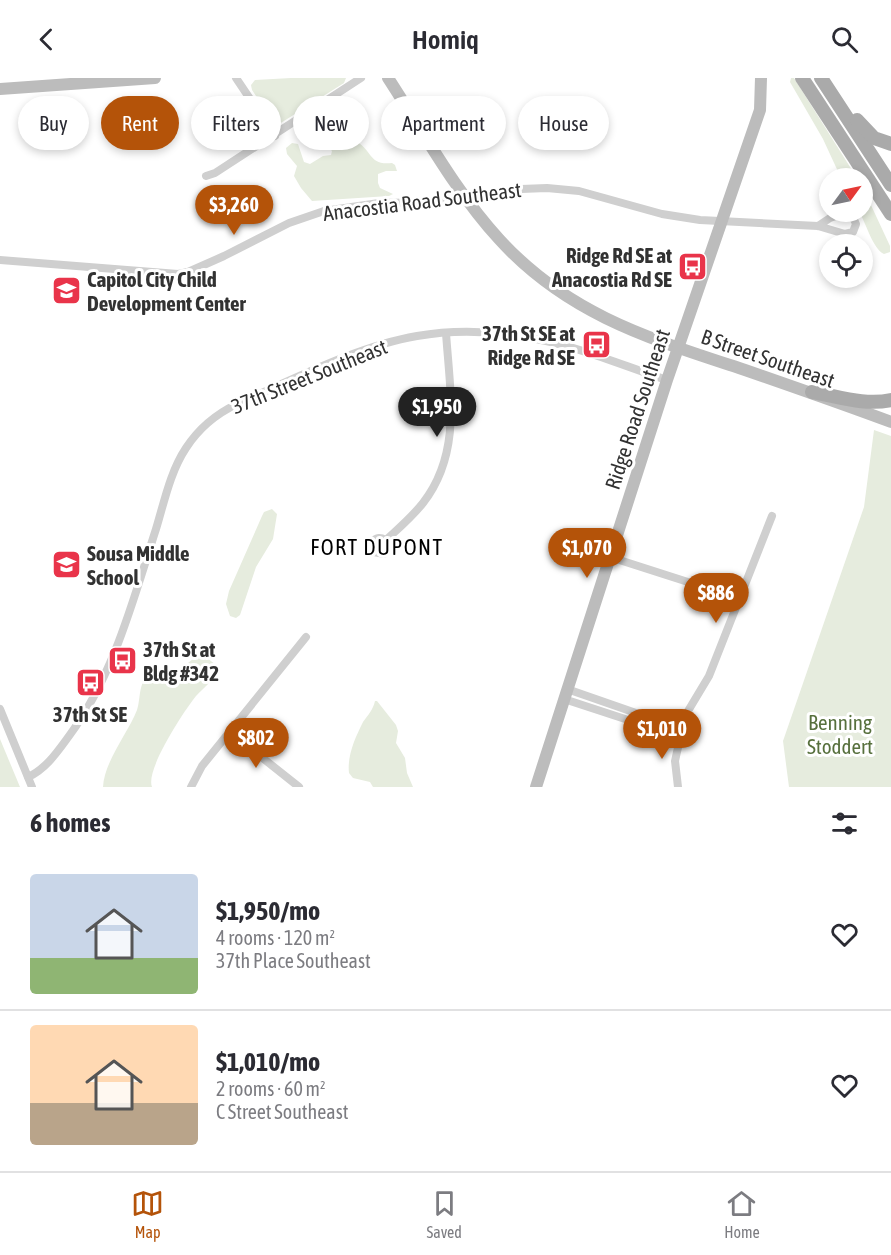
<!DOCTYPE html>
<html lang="en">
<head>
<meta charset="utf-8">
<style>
  body { margin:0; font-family:"Asap Condensed",sans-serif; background:#f2f2f3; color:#2b2b33; height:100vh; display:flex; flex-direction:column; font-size:22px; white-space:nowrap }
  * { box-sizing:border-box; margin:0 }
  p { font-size:20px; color:#7c7c81 }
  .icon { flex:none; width:33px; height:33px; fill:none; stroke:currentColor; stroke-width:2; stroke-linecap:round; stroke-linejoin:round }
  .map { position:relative; height:709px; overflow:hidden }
  .panel { display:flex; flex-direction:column; background:#fff; flex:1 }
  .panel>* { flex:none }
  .guide { position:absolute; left:18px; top:18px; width:855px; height:54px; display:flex; gap:12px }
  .needle { width:39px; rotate:57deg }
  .controls { position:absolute; left:819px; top:90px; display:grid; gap:12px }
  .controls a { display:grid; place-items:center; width:54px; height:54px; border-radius:50%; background:#fff; box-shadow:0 3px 9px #0003; font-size:30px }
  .price { position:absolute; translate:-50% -51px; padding:0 14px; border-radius:21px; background:#b45309; color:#fff; font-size:20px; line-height:39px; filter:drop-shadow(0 2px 3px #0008) }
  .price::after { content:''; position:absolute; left:50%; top:36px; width:18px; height:14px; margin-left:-9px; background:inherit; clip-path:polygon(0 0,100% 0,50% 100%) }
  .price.current { background:#222; color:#fff }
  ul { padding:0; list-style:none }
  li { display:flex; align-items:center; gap:18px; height:150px; padding:0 30px }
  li+li { border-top:2px solid #e1e1e2 }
  li span { display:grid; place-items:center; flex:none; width:168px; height:120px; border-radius:6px; color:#555 }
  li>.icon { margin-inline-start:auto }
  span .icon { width:72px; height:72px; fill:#fffc; stroke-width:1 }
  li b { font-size:26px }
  h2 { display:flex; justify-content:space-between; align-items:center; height:72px; padding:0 30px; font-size:26px }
  .chip { padding:0 21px; border-radius:27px; background:#fff; box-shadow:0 3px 9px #0003; font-size:21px; line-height:54px }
  .chip.current { background:#b45309; color:#fff }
  header { display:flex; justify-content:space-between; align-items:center; height:78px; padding:0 30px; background:#fff; font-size:27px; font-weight:600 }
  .dock { display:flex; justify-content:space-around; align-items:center; height:84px; border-top:2px solid #e1e1e2; background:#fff; font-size:16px; color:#7c7c81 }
  .dock a { display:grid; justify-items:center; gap:3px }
  .dock .current { color:#b45309 }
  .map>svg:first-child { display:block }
  .green { fill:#e6ecde }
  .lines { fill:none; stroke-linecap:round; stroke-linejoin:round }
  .minor { stroke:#cfcfcf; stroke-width:8 }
  .secondary { stroke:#bcbcbc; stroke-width:12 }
  .primary { stroke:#aaa; stroke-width:14 }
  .labels { text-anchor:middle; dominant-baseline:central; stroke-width:6; stroke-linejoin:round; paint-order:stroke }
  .street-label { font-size:21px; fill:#323232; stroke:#fff }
  .poi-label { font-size:21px; font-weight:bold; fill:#323232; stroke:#fff; text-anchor:start }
  .park-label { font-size:21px; fill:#57703d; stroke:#fff }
  .neighbourhood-label { font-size:22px; letter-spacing:1.5px; fill:#000; stroke:#fff }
</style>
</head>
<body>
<header><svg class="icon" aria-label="back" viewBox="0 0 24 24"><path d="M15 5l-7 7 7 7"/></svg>Homiq<svg class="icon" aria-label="search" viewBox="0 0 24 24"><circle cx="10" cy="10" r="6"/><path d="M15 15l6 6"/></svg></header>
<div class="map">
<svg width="891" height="709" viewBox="0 0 891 709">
  <rect width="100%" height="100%" fill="#fff"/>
  <g class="green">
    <path d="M291 0H346L344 5 276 48 252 12 251 7 255 2Z"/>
    <path d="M791 0H794L857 100H841L823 61 790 4Z"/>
    <path d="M318 47H323C334 52 347 58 357 64 372 72 369 88 392 85L395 87 397 93H386L378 96V105L380 110 393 116 389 118 312 123 301 110 294 98 297 88 287 76 286 70 292 65 298 66 304 84 310 86 323 78 331 77 332 73 314 53Z"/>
    <path d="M863 110 890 168V174L884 176C872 170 866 144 859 134H862Z"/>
    <path d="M874 352 891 358V709H789L783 663 864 429Z"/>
    <path d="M272 431 277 436 273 461 256 489 240 537 236 540 230 538 226 526 229 513 262 438 264 434Z"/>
    <path d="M198 577 207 580 220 590C216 601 204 609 196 618 184 633 145 692 152 709H103C104 684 128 655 137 632 141 620 138 605 149 597 154 598 158 601 163 603 167 604 185 603 187 600 189 596 188 589 188 585Z"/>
    <path d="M375 623H377L396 647 398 653 396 665 405 680 407 695 413 709H373L370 704 353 700 349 695C347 678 355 660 363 644 368 637 373 632 375 623Z"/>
    <path d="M0 661 20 709H0Z"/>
  </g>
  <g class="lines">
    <g class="minor">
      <path d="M236 0 275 58"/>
      <path d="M206 98 215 95 361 0"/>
      <path d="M0 182 178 196 188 194 224 178 289 145 324 133 379 125 437 124 521 111 547 110 579 113 662 136 700 142 818 148 845 156 853 154 856 146 852 137 847 134 830 140 818 148"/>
      <path d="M386 462C380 459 377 459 372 464L374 474 384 476 390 471 386 462C399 450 412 439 423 425 462 375 450 314 446 255"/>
      <path d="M610 479 741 521"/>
      <path d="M567 611 682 651"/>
      <path d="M564 621 680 659"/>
      <path d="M0 631 32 709"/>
      <path d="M230 654 299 709"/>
      <path d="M28 699C46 691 58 673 69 658 114 597 133 522 156 451 164 425 170 394 186 370 199 350 216 336 237 326 292 302 358 268 417 258 456 251 497 253 536 261 580 269 624 288 667 302"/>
      <path d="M191 709 202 688 306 559"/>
      <path d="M678 709 675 683 685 638 709 598 772 438"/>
    </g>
    <g class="secondary">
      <path d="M388 0C422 52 457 116 499 161 568 237 651 261 745 292 794 309 843 326 891 344"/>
      <path d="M0 11 155 0"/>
      <path d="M536 709 667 302 760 32 761 0"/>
    </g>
    <g class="primary">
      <path d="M802 0 891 136"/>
      <path d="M821 0 891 107"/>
      <path d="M857 42 874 60 891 66"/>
      <path d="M812 314C837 318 865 328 891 322"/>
    </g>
  </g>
  <defs>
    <symbol id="bus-square" viewBox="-11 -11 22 22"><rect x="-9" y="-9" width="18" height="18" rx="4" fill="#e9344a" stroke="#fff"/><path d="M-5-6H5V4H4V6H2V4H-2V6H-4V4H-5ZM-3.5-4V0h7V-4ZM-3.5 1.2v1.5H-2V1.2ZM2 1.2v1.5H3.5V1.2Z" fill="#fff"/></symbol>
    <symbol id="school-square" viewBox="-11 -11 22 22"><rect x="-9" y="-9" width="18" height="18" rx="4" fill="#e9344a" stroke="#fff"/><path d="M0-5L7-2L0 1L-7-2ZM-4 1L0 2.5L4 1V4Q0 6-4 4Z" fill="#fff"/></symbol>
  </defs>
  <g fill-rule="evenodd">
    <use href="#bus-square" x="676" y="172" width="33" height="33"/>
    <use href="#school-square" x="50" y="196" width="33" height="33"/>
    <use href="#bus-square" x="580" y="250" width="33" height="33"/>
    <use href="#school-square" x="50" y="470" width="33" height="33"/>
    <use href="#bus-square" x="106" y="566" width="33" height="33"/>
    <use href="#bus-square" x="74" y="588" width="33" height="33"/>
  </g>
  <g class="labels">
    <g class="street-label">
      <text transform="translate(422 123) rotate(-7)">Anacostia Road Southeast</text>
      <text transform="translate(768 280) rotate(19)">B Street Southeast</text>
      <text transform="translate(309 298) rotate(-22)">37th Street Southeast</text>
      <text transform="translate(637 331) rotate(-72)">Ridge Road Southeast</text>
    </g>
    <g class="poi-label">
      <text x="672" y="177" text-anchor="end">Ridge Rd SE at<tspan x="672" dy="24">Anacostia Rd SE</tspan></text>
      <text x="87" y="201">Capitol City Child<tspan x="87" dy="24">Development Center</tspan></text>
      <text x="575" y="255" text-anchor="end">37th St SE at<tspan x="575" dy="24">Ridge Rd SE</tspan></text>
      <text x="87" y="475">Sousa Middle<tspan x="87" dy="24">School</tspan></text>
      <text x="143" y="571">37th St at<tspan x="143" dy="24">Bldg #342</tspan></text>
      <text x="90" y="636" text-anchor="middle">37th St SE</text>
    </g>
    <g class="park-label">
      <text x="840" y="644">Benning<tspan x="840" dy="24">Stoddert</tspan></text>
    </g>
    <g class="neighbourhood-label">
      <text x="377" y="469">FORT DUPONT</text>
    </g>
  </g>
</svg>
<div class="controls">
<a><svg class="needle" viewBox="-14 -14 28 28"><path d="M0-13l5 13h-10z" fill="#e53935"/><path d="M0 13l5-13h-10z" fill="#7c7c81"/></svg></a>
<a><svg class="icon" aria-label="locate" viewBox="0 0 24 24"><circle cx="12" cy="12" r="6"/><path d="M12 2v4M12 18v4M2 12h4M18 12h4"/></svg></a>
</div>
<b class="price" style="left:234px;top:158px">$3,260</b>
<b class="price current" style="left:437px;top:360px">$1,950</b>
<b class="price" style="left:587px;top:501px">$1,070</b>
<b class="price" style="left:716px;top:546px">$886</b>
<b class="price" style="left:662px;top:682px">$1,010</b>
<b class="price" style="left:256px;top:691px">$802</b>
<div class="guide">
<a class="chip">Buy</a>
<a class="chip current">Rent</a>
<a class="chip">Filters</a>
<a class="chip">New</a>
<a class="chip">Apartment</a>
<a class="chip">House</a>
</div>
</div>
<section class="panel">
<h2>6 homes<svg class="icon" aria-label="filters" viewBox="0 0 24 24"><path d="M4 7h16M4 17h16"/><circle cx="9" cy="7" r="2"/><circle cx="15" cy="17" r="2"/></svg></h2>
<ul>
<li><span style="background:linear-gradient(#c9d6e8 70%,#8fb573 0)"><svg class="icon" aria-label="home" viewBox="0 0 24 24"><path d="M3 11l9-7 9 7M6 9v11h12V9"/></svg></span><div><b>$1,950/mo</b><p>4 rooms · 120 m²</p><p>37th Place Southeast</p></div><svg class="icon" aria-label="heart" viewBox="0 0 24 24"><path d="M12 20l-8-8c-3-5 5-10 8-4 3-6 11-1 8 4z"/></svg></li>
<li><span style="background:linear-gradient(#ffd9b3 65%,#b9a48a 0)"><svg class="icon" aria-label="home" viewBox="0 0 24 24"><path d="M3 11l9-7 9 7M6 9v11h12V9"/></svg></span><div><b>$1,010/mo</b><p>2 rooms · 60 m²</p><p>C Street Southeast</p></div><svg class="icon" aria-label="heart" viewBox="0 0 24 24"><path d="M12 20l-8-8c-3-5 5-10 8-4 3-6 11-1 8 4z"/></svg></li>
</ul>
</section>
<nav class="dock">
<a class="current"><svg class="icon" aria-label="map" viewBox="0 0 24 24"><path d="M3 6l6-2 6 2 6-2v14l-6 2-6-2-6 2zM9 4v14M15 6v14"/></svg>Map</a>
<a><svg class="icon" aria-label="saved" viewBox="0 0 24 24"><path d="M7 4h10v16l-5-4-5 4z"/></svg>Saved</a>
<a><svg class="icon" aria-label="home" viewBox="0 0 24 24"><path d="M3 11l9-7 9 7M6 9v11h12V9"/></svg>Home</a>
</nav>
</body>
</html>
